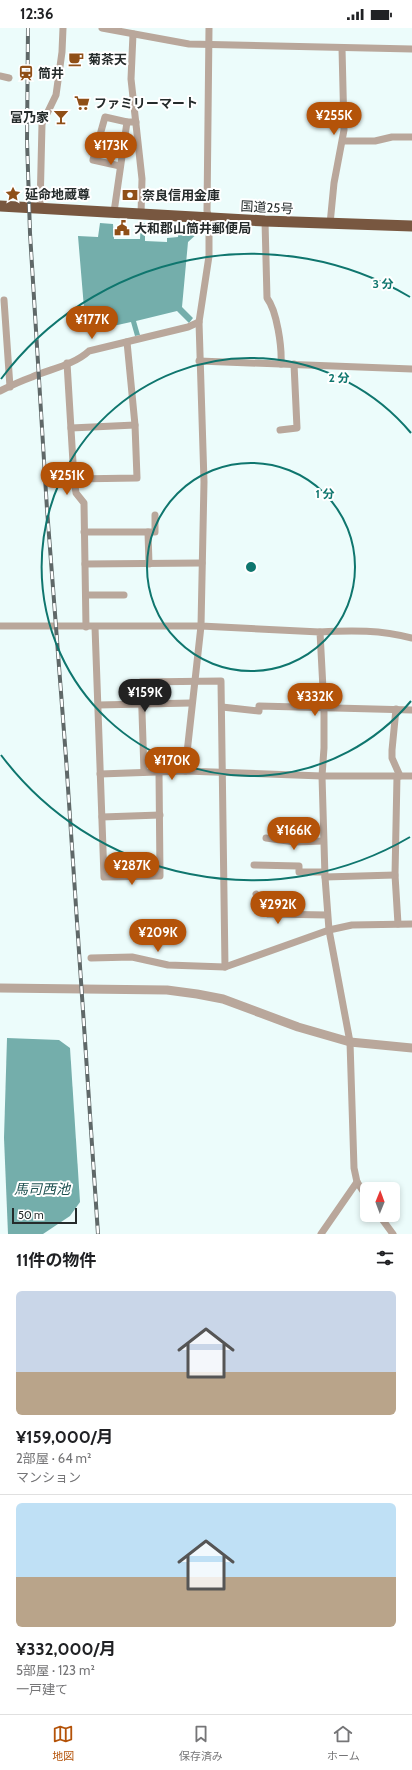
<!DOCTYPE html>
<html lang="ja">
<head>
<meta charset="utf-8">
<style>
  body { margin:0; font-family:Cabin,"Noto Sans JP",sans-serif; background:#f6f6f6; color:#202124; height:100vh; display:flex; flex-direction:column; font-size:15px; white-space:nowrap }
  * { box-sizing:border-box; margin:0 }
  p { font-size:13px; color:#757577 }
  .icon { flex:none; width:22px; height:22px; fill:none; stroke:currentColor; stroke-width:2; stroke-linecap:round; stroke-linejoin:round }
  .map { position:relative; height:1206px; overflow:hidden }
  .drawer { display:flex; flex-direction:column; background:#fff; flex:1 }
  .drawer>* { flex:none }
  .needle { width:26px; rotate:1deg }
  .buttons { position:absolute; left:360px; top:1154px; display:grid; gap:8px }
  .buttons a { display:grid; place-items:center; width:40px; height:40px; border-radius:6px; background:#fff; box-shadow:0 2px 6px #0003; font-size:20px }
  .scale { position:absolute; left:12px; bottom:10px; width:65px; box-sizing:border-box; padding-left:4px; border:2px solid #252b2b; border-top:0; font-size:11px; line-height:14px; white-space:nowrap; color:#252b2b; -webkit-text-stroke:3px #fff; paint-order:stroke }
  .price { position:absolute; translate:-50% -34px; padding:0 9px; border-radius:14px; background:#b45309; color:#fff; font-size:13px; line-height:26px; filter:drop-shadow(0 1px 2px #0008) }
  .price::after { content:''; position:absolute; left:50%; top:24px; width:12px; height:9px; margin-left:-6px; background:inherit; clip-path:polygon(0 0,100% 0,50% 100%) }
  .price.selected { background:#222; color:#fff }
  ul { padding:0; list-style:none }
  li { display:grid; align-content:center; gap:8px; height:212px; padding:0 16px }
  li+li { border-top:1px solid #e0e0e0 }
  li span { display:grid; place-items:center; height:124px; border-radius:6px; color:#555 }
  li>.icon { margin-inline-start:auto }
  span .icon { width:72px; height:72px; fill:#fffc; stroke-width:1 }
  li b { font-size:17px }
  h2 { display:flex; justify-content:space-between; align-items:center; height:48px; padding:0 16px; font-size:17px }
  .status { display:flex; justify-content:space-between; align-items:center; height:28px; padding:0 20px; background:#fff; direction:ltr }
  .status svg { height:11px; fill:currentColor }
  .tabs { display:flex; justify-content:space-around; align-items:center; height:56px; border-top:1px solid #e0e0e0; background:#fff; font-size:11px; color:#757577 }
  .tabs a { display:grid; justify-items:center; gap:2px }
  .tabs .selected { color:#b45309 }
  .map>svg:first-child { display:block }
  .water { fill:#74aeab }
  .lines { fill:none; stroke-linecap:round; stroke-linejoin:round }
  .minor { stroke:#b9a79b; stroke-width:7 }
  .tertiary { stroke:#b9a79b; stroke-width:9 }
  .trunk { stroke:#785740; stroke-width:11 }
  .rail-casing { stroke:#5f6868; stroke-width:4 }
  .rail { stroke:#fff; stroke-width:2.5; stroke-dasharray:8; stroke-linecap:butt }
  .ring { fill:none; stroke:#0f766e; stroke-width:2 }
  .labels { text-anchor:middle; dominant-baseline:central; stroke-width:4; stroke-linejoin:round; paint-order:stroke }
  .poi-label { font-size:13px; font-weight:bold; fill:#252b2b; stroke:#fff; text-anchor:start }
  .street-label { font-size:13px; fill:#252b2b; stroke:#fff }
  .water-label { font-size:14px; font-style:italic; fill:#1f5251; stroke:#fff }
  .centre { fill:#0f766e; stroke:#fff; stroke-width:2 }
  .ring-label { font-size:12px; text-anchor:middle; font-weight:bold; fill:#0f766e; stroke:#fff; stroke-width:4; stroke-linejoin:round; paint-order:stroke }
</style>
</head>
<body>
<div class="status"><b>12:36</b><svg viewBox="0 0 49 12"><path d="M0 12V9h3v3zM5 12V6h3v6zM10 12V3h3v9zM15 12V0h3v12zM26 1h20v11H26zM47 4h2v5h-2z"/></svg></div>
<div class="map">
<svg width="412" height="1206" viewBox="0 0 412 1206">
  <rect width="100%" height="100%" fill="#ecfcfb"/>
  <g class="water">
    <path d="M100 195 113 196 114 211H140L141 195H145V213L167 214V210L178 209 179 196 193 199 200 203 188 214 182 279 193 290 189 295 177 283 136 293 140 307 135 308 131 294 86 304 78 208 98 209Z"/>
    <path d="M7 1010 59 1012 70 1020 80 1174 70 1188 43 1206H8L4 1110Z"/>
  </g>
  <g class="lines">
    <g class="minor">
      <path d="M102 0 189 16 412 21"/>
      <path d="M209 0 207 183 209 190V228L199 294 204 454 201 598 320 604 324 680V720L322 748 325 849 329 902 350 1014 354 1140 357 1154 367 1169"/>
      <path d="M133 6 131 51 142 151 141 186"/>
      <path d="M0 48 9 50"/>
      <path d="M343 113H375L392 109H412"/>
      <path d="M120 138 93 132 105 89 127 94H136"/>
      <path d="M40 180 42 96 56 67 62 24 63 0"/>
      <path d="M114 184 127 94"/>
      <path d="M265 193 267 270C277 283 282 319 281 336"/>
      <path d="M330 196 334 155 344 102 342 20"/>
      <path d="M4 272 10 359"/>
      <path d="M199 333 412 341"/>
      <path d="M67 335 74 451 76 465 84 475 86 599"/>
      <path d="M0 363C10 358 21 353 32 349 50 341 74 337 89 323L188 299 199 294"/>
      <path d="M71 400 135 397"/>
      <path d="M280 402 297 400 294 336"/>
      <path d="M74 451 137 450 135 397 127 314"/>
      <path d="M84 504H155V487"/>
      <path d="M148 504 149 536"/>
      <path d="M85 536 202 535"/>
      <path d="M86 567H124"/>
      <path d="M0 598H201L185 743"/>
      <path d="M95 599 104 849 160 848 159 744"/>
      <path d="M320 604C352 602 381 602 412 610"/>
      <path d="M98 677 191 675"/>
      <path d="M222 679 259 683V678L412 682"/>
      <path d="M396 681 392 722V730L400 748"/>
      <path d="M144 744 141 654 221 653 225 939"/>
      <path d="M100 746 185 743 322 748H412"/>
      <path d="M397 748 395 847 398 896"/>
      <path d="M102 789 160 787"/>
      <path d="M266 810 295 814 323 813"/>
      <path d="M254 837 299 838V844H324"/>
      <path d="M325 849 395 847"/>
      <path d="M256 866 262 884 268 886 327 887"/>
      <path d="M91 930 132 929 168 937 225 939 329 902 352 897 412 896"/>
      <path d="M379 1187 393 1206"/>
      <path d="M321 1206 357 1154"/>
    </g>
    <path class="tertiary" d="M0 960 167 962 197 966 223 971 298 999 350 1014 412 1020"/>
    <path class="trunk" d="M0 178 265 193 412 198"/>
    <defs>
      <path id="rail" d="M28 0 27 112 30 205 47 481 66 730 98 1206"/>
    </defs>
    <use href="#rail" class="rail-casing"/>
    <use href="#rail" class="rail"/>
  </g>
  <g class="ring">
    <circle cx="251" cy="539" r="104"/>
    <path d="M411 673A209 209 0 1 1 411 405"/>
    <path d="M410 809A313 313 0 0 1 1 727M1 351A313 313 0 0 1 410 269"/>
  </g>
  <defs>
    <symbol id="cafe-bare" viewBox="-9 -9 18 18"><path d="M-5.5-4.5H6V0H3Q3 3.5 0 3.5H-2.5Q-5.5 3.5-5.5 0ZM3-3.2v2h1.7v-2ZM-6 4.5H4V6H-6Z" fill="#8f4f17" stroke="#fff" stroke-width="2.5" paint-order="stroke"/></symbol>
    <symbol id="station-bare" viewBox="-9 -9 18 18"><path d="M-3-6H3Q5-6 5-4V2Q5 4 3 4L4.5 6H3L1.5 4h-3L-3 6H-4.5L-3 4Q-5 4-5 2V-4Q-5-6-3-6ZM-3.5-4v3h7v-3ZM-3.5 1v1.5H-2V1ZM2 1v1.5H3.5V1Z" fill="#8f4f17" stroke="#fff" stroke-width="2.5" paint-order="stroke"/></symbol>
    <symbol id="supermarket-bare" viewBox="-9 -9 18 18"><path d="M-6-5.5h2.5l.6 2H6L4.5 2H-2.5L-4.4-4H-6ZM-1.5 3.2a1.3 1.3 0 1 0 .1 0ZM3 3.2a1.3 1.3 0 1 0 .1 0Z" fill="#8f4f17" stroke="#fff" stroke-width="2.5" paint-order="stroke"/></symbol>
    <symbol id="bar-bare" viewBox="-9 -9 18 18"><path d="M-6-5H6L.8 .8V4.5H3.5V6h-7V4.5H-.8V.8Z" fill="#8f4f17" stroke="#fff" stroke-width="2.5" paint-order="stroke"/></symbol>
    <symbol id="sight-bare" viewBox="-9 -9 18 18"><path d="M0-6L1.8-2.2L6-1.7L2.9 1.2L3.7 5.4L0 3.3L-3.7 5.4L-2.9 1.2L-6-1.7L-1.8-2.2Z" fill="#8f4f17" stroke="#fff" stroke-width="2.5" paint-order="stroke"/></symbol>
    <symbol id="bank-bare" viewBox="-9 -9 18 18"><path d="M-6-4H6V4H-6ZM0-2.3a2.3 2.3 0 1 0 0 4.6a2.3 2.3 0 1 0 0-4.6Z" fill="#8f4f17" stroke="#fff" stroke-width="2.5" paint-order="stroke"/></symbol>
    <symbol id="civic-bare" viewBox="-9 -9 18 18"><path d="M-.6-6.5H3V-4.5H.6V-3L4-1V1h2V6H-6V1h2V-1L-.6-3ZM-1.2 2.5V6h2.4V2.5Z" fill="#8f4f17" stroke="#fff" stroke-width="2.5" paint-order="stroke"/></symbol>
  </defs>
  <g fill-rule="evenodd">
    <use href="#cafe-bare" x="65" y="20" width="22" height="22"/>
    <use href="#station-bare" x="15" y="34" width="22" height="22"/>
    <use href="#supermarket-bare" x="71" y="64" width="22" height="22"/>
    <use href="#bar-bare" x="50" y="78" width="22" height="22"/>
    <use href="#sight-bare" x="2" y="155" width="22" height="22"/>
    <use href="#bank-bare" x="119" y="156" width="22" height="22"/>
    <use href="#civic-bare" x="111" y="189" width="22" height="22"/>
  </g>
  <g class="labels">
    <g class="poi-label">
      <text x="88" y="31">菊茶天</text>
      <text x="38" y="45">筒井</text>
      <text x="94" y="75">ファミリーマート</text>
      <text x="49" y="89" text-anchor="end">富乃家</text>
      <text x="25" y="166">延命地蔵尊</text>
      <text x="142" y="167">奈良信用金庫</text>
      <text x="134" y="200">大和郡山筒井郵便局</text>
    </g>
    <g class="street-label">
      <text transform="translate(267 179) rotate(3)">国道25号</text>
    </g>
    <g class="water-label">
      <text x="42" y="1161">馬司西池</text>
    </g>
  </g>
  <circle cx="251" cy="539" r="6" class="centre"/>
  <g class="ring-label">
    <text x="383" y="260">3 分</text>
    <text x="339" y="354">2 分</text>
    <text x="325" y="470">1 分</text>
  </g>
</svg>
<div class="buttons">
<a><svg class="needle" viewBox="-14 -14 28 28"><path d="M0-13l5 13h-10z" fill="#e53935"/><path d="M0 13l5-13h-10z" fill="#757577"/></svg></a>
</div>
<div class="scale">50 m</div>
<b class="price" style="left:334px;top:108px">¥255K</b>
<b class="price" style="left:111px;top:138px">¥173K</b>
<b class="price" style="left:92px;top:312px">¥177K</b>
<b class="price" style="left:67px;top:468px">¥251K</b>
<b class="price selected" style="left:145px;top:685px">¥159K</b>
<b class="price" style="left:315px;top:689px">¥332K</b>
<b class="price" style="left:172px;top:753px">¥170K</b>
<b class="price" style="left:294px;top:823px">¥166K</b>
<b class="price" style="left:132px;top:858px">¥287K</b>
<b class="price" style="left:278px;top:897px">¥292K</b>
<b class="price" style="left:158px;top:925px">¥209K</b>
</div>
<section class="drawer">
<h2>11件の物件<svg class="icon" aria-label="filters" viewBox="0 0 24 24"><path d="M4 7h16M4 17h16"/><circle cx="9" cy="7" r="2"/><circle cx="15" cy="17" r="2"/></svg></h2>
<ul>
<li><span style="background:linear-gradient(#c9d6e8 65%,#b9a48a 0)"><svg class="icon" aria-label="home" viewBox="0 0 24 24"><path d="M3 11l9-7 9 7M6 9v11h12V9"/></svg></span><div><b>¥159,000/月</b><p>2部屋 · 64 m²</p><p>マンション</p></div></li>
<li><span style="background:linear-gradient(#bfe0f5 60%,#b9a48a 0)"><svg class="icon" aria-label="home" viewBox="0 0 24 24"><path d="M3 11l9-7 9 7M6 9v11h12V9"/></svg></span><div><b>¥332,000/月</b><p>5部屋 · 123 m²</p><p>一戸建て</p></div></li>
</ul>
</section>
<nav class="tabs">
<a class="selected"><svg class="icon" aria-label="map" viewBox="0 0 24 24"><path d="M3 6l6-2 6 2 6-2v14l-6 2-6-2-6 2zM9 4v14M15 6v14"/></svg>地図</a>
<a><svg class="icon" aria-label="saved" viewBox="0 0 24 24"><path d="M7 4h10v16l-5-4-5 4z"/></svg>保存済み</a>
<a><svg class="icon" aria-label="home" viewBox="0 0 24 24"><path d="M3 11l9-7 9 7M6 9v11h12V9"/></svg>ホーム</a>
</nav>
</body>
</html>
